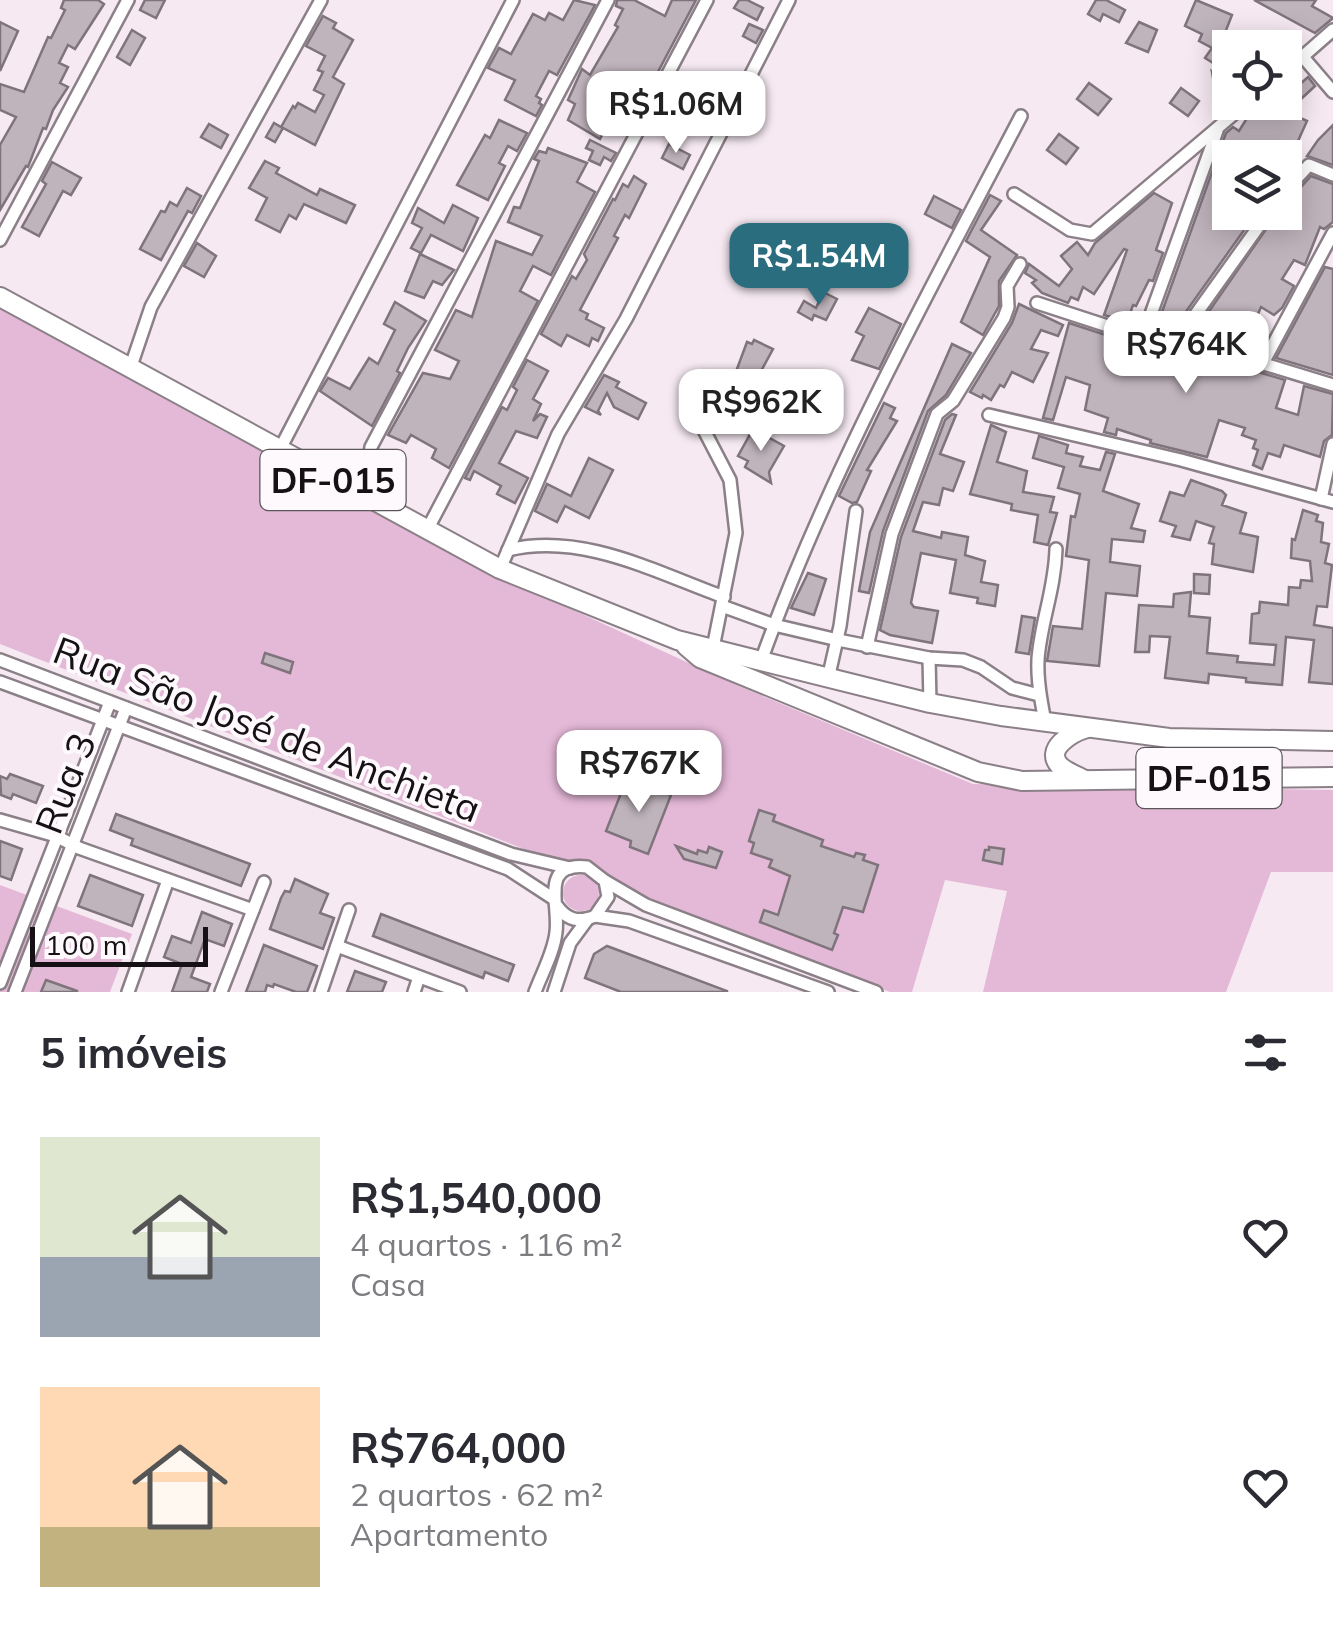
<!DOCTYPE html>
<html lang="pt">
<head>
<meta charset="utf-8">
<style>
  body { margin:0; font-family:Mulish,sans-serif; background:#f7f7f7; color:#2b2b33; height:100vh; display:flex; flex-direction:column; font-size:38px; white-space:nowrap }
  * { box-sizing:border-box; margin:0 }
  p { font-size:32px; color:#7c7c81 }
  .icon { flex:none; width:55px; height:55px; fill:none; stroke:currentColor; stroke-width:2; stroke-linecap:round; stroke-linejoin:round }
  .map { position:relative; height:992px; overflow:hidden }
  .side { display:flex; flex-direction:column; background:#fff; flex:1 }
  .side>* { flex:none }
  .fabs { position:absolute; left:1212px; top:30px; display:grid; gap:20px }
  .fabs a { display:grid; place-items:center; width:90px; height:90px; border-radius:0px; background:#fff; box-shadow:0 5px 25px #0003; font-size:50px }
  .scale { position:absolute; left:30px; bottom:25px; width:178px; box-sizing:border-box; padding-left:10px; border:5px solid #151114; border-top:0; font-size:28px; line-height:35px; white-space:nowrap; color:#151114; -webkit-text-stroke:8px #fef9fc; paint-order:stroke }
  .price { position:absolute; translate:-50% -85px; padding:0 22px; border-radius:20px; background:#fff; color:#222; font-size:32px; line-height:65px; filter:drop-shadow(0 2px 5px #0008) }
  .price::after { content:''; position:absolute; left:50%; top:60px; width:30px; height:22px; margin-left:-15px; background:inherit; clip-path:polygon(0 0,100% 0,50% 100%) }
  .price.selected { background:#296d7e; color:#fff }
  ul { padding:0; list-style:none }
  li { display:flex; align-items:center; gap:30px; height:250px; padding:0 40px }
  li span { display:grid; place-items:center; flex:none; width:280px; height:200px; border-radius:0px; color:#555 }
  li>.icon { margin-inline-start:auto }
  span .icon { width:120px; height:120px; fill:#fffc; stroke-width:1 }
  li b { font-size:42px }
  h2 { display:flex; justify-content:space-between; align-items:center; height:120px; padding:0 40px; font-size:42px }
  .map>svg:first-child { display:block }
  .green { fill:#e4b8d7 }
  .building { fill:#c0b4bc; stroke:#7f747b; stroke-width:2.5 }
  .lines { fill:none; stroke-linecap:round; stroke-linejoin:round }
  .minor-casing { stroke:#8b8087; stroke-width:16 }
  .primary-casing { stroke:#8b8087; stroke-width:22 }
  .minor { stroke:#fff; stroke-width:11 }
  .primary { stroke:#fff; stroke-width:18 }
  .labels { text-anchor:middle; dominant-baseline:central; stroke-width:8; stroke-linejoin:round; paint-order:stroke }
  .shield { fill:#fef9fc; stroke:#5b575a; stroke-width:2.5 }
  .shield-label { font-size:35px; font-weight:bold; fill:#151114 }
  .street-label { font-size:38px; fill:#151114; stroke:#fef9fc }
</style>
</head>
<body>
<div class="map">
<svg width="1333" height="992" viewBox="0 0 1333 992">
  <rect width="100%" height="100%" fill="#f6e9f2"/>
  <g class="green">
    <path d="M0 308 223 431 547 598 741 687 973 784 1333 790V872H1271L1226 992H983L1007 891 945 880 912 992H890L0 644Z"/>
    <circle cx="581" cy="893" r="18"/>
    <path d="M0 885 132 934 110 992H0Z"/>
  </g>
  <g class="building">
    <path d="M64 0H98L104 4 75 49 68 45 59 63 68 67 60 83 68 87 53 110 46 129 43 128 28 167 26 166 0 210V145L16 117 0 110V84L24 92 48 37 51 38 65 10 61 8Z"/>
    <path d="M145 0H165L156 18 140 10Z"/>
    <path d="M574 0 595 5 557 75 549 71 536 96 541 99 539 103 542 105 536 116 505 100 515 80 488 68 499 48 511 54 533 14 545 20 549 13 563 20Z"/>
    <path d="M617 0H634L665 16 672 0H696L625 134 607 125 600 139 568 120 575 104 568 100 582 69 590 75 618 27 615 25 623 9 616 6Z"/>
    <path d="M739 0H747L763 8 757 20 734 8Z"/>
    <path d="M1096 0H1106L1125 10 1119 22 1103 14 1100 21 1088 14Z"/>
    <path d="M1196 0 1232 15 1221 43 1232 47 1221 68 1205 58 1212 48 1199 41 1202 34 1185 26Z"/>
    <path d="M1254 0H1316L1312 6 1333 18 1315 33Z"/>
    <path d="M323 16 336 23 333 28 353 40 333 77 344 84 315 145 283 128 275 142 266 137 274 123 281 127 293 106 295 108 298 103 315 112 324 95 314 90 323 72 318 70 325 56 306 46Z"/>
    <path d="M0 22 18 31 0 71Z"/>
    <path d="M1139 22 1157 30 1148 52 1126 43Z"/>
    <path d="M749 24 763 30 756 43 743 36Z"/>
    <path d="M132 30 145 38 130 65 117 57Z"/>
    <path d="M1212 72 1230 90V103L1215 89Z"/>
    <path d="M1308 77 1315 86 1287 112 1307 121 1289 161 1285 158H1230V212H1257L1175 327 1168 325 1171 317 1162 312 1226 133 1233 127 1239 131 1257 102H1285V97Z"/>
    <path d="M1089 83 1111 99 1098 115 1077 99Z"/>
    <path d="M1181 88 1199 101 1188 116 1170 103Z"/>
    <path d="M499 120 527 133 517 151 508 146 499 163 505 166 488 200 457 185 485 135 490 138Z"/>
    <path d="M209 124 228 135 221 148 201 137Z"/>
    <path d="M1333 125V165L1307 156 1318 140Z"/>
    <path d="M1059 134 1078 148 1066 164 1047 150Z"/>
    <path d="M590 140 616 153 611 161 604 157 600 165 589 160 593 151 586 148Z"/>
    <path d="M669 144 690 155 683 169 662 158Z"/>
    <path d="M548 148 587 163 577 182 595 192 551 275 533 266 520 291 538 301 449 468 432 458 436 449 411 435 406 443 388 435 423 373 450 379 459 361 435 350 456 310 472 317 496 241 532 255 542 236 508 222 514 207 520 208 539 161 534 159 539 151 546 153Z"/>
    <path d="M265 161 279 168 276 173 317 195 320 189 355 205 346 223 304 204 296 219 289 215 280 232 256 220 267 198 249 188Z"/>
    <path d="M52 162 81 178 71 195 63 191 39 236 22 227 46 184 42 181Z"/>
    <path d="M634 176 646 184 629 218 625 215 614 236 618 238 580 310 588 314 586 319 604 328 598 341 592 338 589 346 567 335 561 346 541 334 572 276 576 279 587 260 584 254 613 199 615 200 623 184 628 187Z"/>
    <path d="M1311 176 1333 184V222L1324 229 1320 227 1305 265 1294 260 1282 279 1294 286 1282 308 1274 315 1261 307 1252 328 1256 329 1252 337 1264 341 1259 351 1194 333 1278 212H1285V200L1292 197Z"/>
    <path d="M187 188 201 196 192 213 188 211 161 260 140 249 161 211 165 212 170 202 177 206Z"/>
    <path d="M1154 193 1172 203 1156 250 1163 253 1153 281 1149 280 1136 306 1133 305 1127 322 1104 315 1127 250 1124 249 1094 294 1083 287 1078 300 1071 297 1068 303 1042 293 1032 283 1036 280 1025 273 1029 264 1059 286 1072 269 1061 256 1077 242 1088 255 1095 243Z"/>
    <path d="M990 195 1001 201 981 230 1017 255 999 281V306L983 335 961 322 990 257 966 241Z"/>
    <path d="M934 196 961 210 952 228 925 214Z"/>
    <path d="M453 205 478 218 463 251 431 235 421 253 411 248 422 228 412 223 418 208 444 223Z"/>
    <path d="M197 243 216 256 204 277 184 266Z"/>
    <path d="M420 254 454 270 442 285 433 281 424 298 405 291Z"/>
    <path d="M1325 267 1333 269V375L1276 358Z"/>
    <path d="M823 292 837 299 826 320 814 315 812 320 798 312 804 301 816 308Z"/>
    <path d="M395 302 426 321 408 348 397 371 400 373 372 426 320 391 328 378 350 389 369 358 378 364 395 330 384 324Z"/>
    <path d="M1019 304 1063 325 1058 336 1041 330 1031 349 1048 353 1033 382 1012 372 1004 387 1000 385 991 400 983 395 982 398 970 392 1012 323Z"/>
    <path d="M869 308 901 324 879 369 852 360 864 336 856 332Z"/>
    <path d="M1069 323 1124 341H1145L1146 338 1285 380 1276 408 1298 415 1304 386 1333 394 1332 435 1324 441 1320 457 1284 445 1280 457 1268 453 1262 469 1253 465 1258 450 1253 448 1256 440 1242 435 1245 428 1219 420 1207 457 1150 443 1151 440 1117 429 1116 435 1104 432 1108 418 1085 410 1090 385 1066 377 1053 420 1043 418Z"/>
    <path d="M754 340 773 349 754 384 734 377 747 342 752 344Z"/>
    <path d="M952 344 971 353 946 395 928 411 883 531 869 593 859 591 870 532Z"/>
    <path d="M527 360 548 371 533 399 541 404 533 421 540 414 547 417 537 438 516 431 499 463 528 478 515 503 497 494 501 486 474 471 470 480 465 478 502 407 507 410 517 390 513 387Z"/>
    <path d="M604 375 619 382 616 387 646 403 638 419 614 407 607 393 598 411 601 415 585 407Z"/>
    <path d="M884 403 895 408 890 418 897 421 867 470 871 471 857 502 852 503 839 496Z"/>
    <path d="M952 414 956 415 940 454 964 462 953 491 943 488 939 505 923 502 913 531 941 538 942 532 968 537 965 555 985 561 981 582 998 585 995 606 977 603 978 598 950 593 956 560 921 553 911 603 914 607 938 611 932 643 890 635 880 630 901 537 945 420Z"/>
    <path d="M991 425 1006 432 997 462 1027 471 1023 492 1054 497 1050 512 1057 513 1048 545 1034 542 1038 515 1011 510 1012 504 970 494Z"/>
    <path d="M753 429 784 446 769 472 771 483 745 467 748 461 738 456Z"/>
    <path d="M1039 436 1068 445 1066 453 1083 457 1080 466 1100 470 1106 452 1115 454 1103 491 1139 504 1131 528 1145 531 1143 542 1112 539 1110 562 1140 566 1137 596 1106 593 1099 666 1047 661 1053 626 1082 629 1089 560 1066 556 1071 516 1075 517 1080 494 1058 488 1064 467 1033 458Z"/>
    <path d="M589 458 613 470 589 518 565 506 557 522 535 511 547 484 571 496Z"/>
    <path d="M1191 480 1222 491 1226 495 1222 505 1246 513 1240 533 1258 537 1253 572 1212 564 1214 544 1209 543 1214 527 1196 521 1190 540 1172 536 1176 526 1160 521 1170 492 1184 496Z"/>
    <path d="M1303 510 1318 515 1316 521 1323 523 1321 542 1329 544 1325 563 1332 565 1327 607 1317 606 1314 625 1333 628V684L1309 682 1314 640 1286 637 1282 685 1246 682V678L1209 674 1208 683 1165 678 1170 637 1150 636 1149 652H1135L1139 605 1173 607 1174 594 1191 592 1189 616 1210 618 1207 653 1238 656 1237 662 1274 665 1276 645 1250 643 1252 614 1259 613 1260 602 1288 605 1289 587 1300 588 1301 580 1312 581 1310 561 1291 558 1292 539 1295 540Z"/>
    <path d="M808 573 826 579 814 615 791 608Z"/>
    <path d="M1194 574 1210 575 1209 594 1194 593Z"/>
    <path d="M1022 616 1035 618 1029 654 1016 652Z"/>
    <path d="M265 653 293 662 290 673 262 663Z"/>
    <path d="M10 774 43 786 36 803 13 794 11 799 1 795 0 776 7 779Z"/>
    <path d="M627 778 671 795 648 854 630 847 631 841 606 831Z"/>
    <path d="M759 810 775 815 773 821 823 840 821 846 854 857 856 853 865 855 863 860 878 865 863 912 843 907 834 933 838 935 832 950 760 922 764 910 778 915 790 876 769 867 772 860 751 853 754 843 749 841Z"/>
    <path d="M116 814 250 864 241 886 131 845 133 839 110 830Z"/>
    <path d="M0 841 22 849 11 880 0 876Z"/>
    <path d="M676 846 697 854 698 850 707 853 709 847 722 852 716 868 684 859Z"/>
    <path d="M989 847 1004 849 1002 864 983 860 985 850H989Z"/>
    <path d="M90 875 143 895 132 926 78 906Z"/>
    <path d="M295 879 328 894 320 913 334 918 323 949 270 929 281 898 285 891 290 892Z"/>
    <path d="M202 912 232 924 224 946 205 939 191 977 210 984 207 992H172L182 964 164 957 172 936 191 943Z"/>
    <path d="M381 914 514 965 508 981 485 972 483 978 373 936Z"/>
    <path d="M264 945 317 966 307 992H296L274 984 273 987 267 985 265 992H246Z"/>
    <path d="M607 946 727 991V992H621L585 978 594 954Z"/>
    <path d="M355 971 386 982 382 992H347Z"/>
    <path d="M46 980 77 991V992H41Z"/>
  </g>
  <g class="lines">
    <defs>
      <g id="minor">
        <path d="M1303 57 1333 92"/>
        <path d="M1285 72 1333 30"/>
        <path d="M1285 191 1309 165 1333 175"/>
        <path d="M1014 194 1070 230 1092 234 1248 102"/>
        <path d="M0 240 128 0"/>
        <path d="M1037 303 1126 332 1146 328 1333 385"/>
        <path d="M1146 328 1217 131"/>
        <path d="M1178 339 1269 212"/>
        <path d="M1262 365 1333 233"/>
        <path d="M130 369 151 307 321 0"/>
        <path d="M989 415 1181 460 1333 502"/>
        <path d="M279 451 513 0"/>
        <path d="M363 496 371 447 608 0"/>
        <path d="M1321 499 1333 444"/>
        <path d="M427 530 707 0"/>
        <path d="M508 550C582 532 655 572 724 597"/>
        <path d="M500 569 558 434 626 319 789 0"/>
        <path d="M722 606 774 625 838 640 929 658 963 660 981 667 1012 688 1039 695"/>
        <path d="M867 647 892 534 937 414 953 401 1004 318 1008 307 1007 286 1020 264"/>
        <path d="M713 648 736 533 730 480 705 432 711 420 733 397"/>
        <path d="M929 658 930 703"/>
        <path d="M0 660 511 854 570 868"/>
        <path d="M761 661C829 472 928 294 1021 116"/>
        <path d="M828 679 840 626 856 511"/>
        <path d="M0 682 508 869 554 899"/>
        <path d="M1045 722C1041 701 1037 680 1038 659 1041 621 1055 589 1056 549"/>
        <path d="M0 820 56 836 79 848 253 910"/>
        <path d="M605 881 646 905 876 992"/>
        <path d="M595 916 629 921 828 992"/>
        <path d="M337 946 460 992"/>
        <path d="M0 983 110 702"/>
        <path d="M15 992 126 708"/>
        <path d="M128 992 168 880"/>
        <path d="M221 992 264 882"/>
        <path d="M321 992 349 910"/>
        <path d="M414 992 419 977"/>
        <path d="M535 992C542 973 554 952 556 932 560 905 539 862 587 867L605 881 608 897 595 916C579 923 567 920 557 906"/>
        <path d="M554 992 570 943 587 920"/>
      </g>
      <g id="primary">
        <path d="M0 297 500 569 677 640 930 703 1001 716 1169 738 1333 741"/>
        <path d="M686 646 700 658 978 772 1022 781 1333 777"/>
        <path d="M1083 779C1077 776 1067 772 1061 767 1042 749 1073 732 1087 728"/>
      </g>
    </defs>
    <use href="#minor" class="minor-casing"/>
    <use href="#primary" class="primary-casing"/>
    <use href="#minor" class="minor"/>
    <use href="#primary" class="primary"/>
  </g>
  <g class="labels">
    <g class="shield">
      <rect x="260.5" y="450" width="145" height="60" rx="8"/>
      <rect x="1136.5" y="748" width="145" height="60" rx="8"/>
    </g>
    <g class="shield-label">
      <text x="333" y="480">DF-015</text>
      <text x="1209" y="778">DF-015</text>
    </g>
    <g class="street-label">
      <text transform="translate(267 729) rotate(21)">Rua São José de Anchieta</text>
      <text transform="translate(65 783) rotate(-69)">Rua 3</text>
    </g>
  </g>
</svg>
<div class="fabs">
<a><svg class="icon" aria-label="locate" viewBox="0 0 24 24"><circle cx="12" cy="12" r="6"/><path d="M12 2v4M12 18v4M2 12h4M18 12h4"/></svg></a>
<a><svg class="icon" aria-label="layers" viewBox="0 0 24 24"><path d="M12 4l9 5-9 5-9-5zM3 14l9 5 9-5"/></svg></a>
</div>
<div class="scale">100 m</div>
<b class="price" style="left:676px;top:156px">R$1.06M</b>
<b class="price selected" style="left:819px;top:308px">R$1.54M</b>
<b class="price" style="left:1186px;top:396px">R$764K</b>
<b class="price" style="left:761px;top:454px">R$962K</b>
<b class="price" style="left:639px;top:815px">R$767K</b>
</div>
<section class="side">
<h2>5 imóveis<svg class="icon" aria-label="filters" viewBox="0 0 24 24"><path d="M4 7h16M4 17h16"/><circle cx="9" cy="7" r="2"/><circle cx="15" cy="17" r="2"/></svg></h2>
<ul>
<li><span style="background:linear-gradient(#dfe7d0 60%,#9aa5b1 0)"><svg class="icon" aria-label="home" viewBox="0 0 24 24"><path d="M3 11l9-7 9 7M6 9v11h12V9"/></svg></span><div><b>R$1,540,000</b><p>4 quartos · 116 m²</p><p>Casa</p></div><svg class="icon" aria-label="heart" viewBox="0 0 24 24"><path d="M12 20l-8-8c-3-5 5-10 8-4 3-6 11-1 8 4z"/></svg></li>
<li><span style="background:linear-gradient(#ffd9b3 70%,#c2b280 0)"><svg class="icon" aria-label="home" viewBox="0 0 24 24"><path d="M3 11l9-7 9 7M6 9v11h12V9"/></svg></span><div><b>R$764,000</b><p>2 quartos · 62 m²</p><p>Apartamento</p></div><svg class="icon" aria-label="heart" viewBox="0 0 24 24"><path d="M12 20l-8-8c-3-5 5-10 8-4 3-6 11-1 8 4z"/></svg></li>
</ul>
</section>
</body>
</html>
